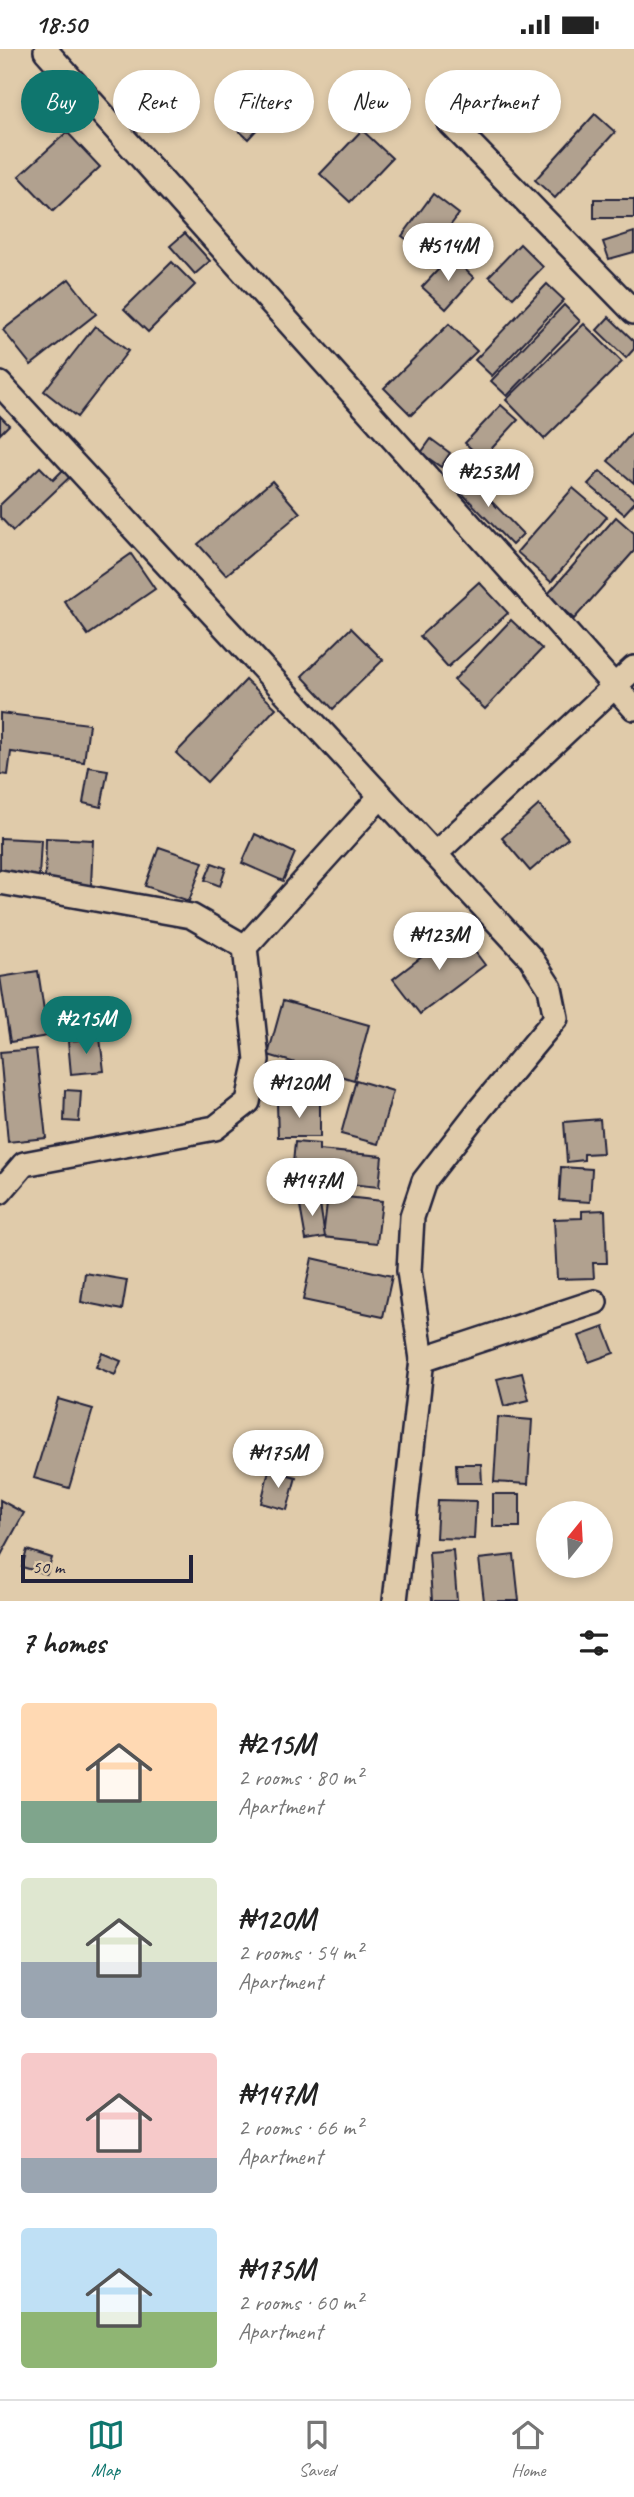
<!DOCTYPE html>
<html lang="en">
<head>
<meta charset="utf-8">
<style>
  body { margin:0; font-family:Caveat,sans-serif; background:#f2f2f2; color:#222; height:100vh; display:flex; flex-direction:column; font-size:26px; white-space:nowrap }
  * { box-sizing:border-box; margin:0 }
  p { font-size:23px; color:#767676 }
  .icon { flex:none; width:38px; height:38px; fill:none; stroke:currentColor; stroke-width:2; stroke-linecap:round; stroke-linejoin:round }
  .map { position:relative; height:1552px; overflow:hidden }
  .side { display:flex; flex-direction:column; background:#fff; flex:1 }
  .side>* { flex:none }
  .guide { position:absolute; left:21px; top:21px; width:593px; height:63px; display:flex; gap:14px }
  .needle { width:46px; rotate:18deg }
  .buttons { position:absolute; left:536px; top:1452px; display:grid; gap:14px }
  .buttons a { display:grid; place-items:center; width:77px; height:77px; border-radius:50%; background:#fff; box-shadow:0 4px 10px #0003; font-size:35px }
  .scale { position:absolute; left:21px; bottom:18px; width:172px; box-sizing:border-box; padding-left:7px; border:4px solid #22223b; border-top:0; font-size:19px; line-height:24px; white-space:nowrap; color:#22223b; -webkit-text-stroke:5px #e0cbaa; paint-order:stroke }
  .price { position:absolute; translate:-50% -60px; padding:0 16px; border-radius:24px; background:#fff; color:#222; font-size:23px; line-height:46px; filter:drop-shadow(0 2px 4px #0008) }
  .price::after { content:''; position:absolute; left:50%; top:42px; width:21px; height:16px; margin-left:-10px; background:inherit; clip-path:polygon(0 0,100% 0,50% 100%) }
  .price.active { background:#0f766e; color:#fff }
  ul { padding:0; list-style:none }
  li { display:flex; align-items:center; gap:21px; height:175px; padding:0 21px }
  li span { display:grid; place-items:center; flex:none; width:196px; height:140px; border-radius:7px; color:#555 }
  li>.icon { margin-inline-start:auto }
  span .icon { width:84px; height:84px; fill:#fffc; stroke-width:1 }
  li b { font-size:30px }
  h2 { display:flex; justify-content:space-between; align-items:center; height:84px; padding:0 21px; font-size:30px }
  .chip { padding:0 24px; border-radius:32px; background:#fff; box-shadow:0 4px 10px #0003; font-size:24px; line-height:63px }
  .chip.active { background:#0f766e; color:#fff }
  .status { display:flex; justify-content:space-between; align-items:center; height:49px; padding:0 35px; background:#fff; direction:ltr }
  .status svg { height:19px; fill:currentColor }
  .menu { display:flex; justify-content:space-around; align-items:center; height:98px; border-top:2px solid #e0e0e0; background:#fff; font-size:19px; color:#767676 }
  .menu a { display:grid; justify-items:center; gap:4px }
  .menu .active { color:#0f766e }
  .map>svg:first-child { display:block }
  .building { fill:#b1a18f; stroke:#22223b; stroke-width:2 }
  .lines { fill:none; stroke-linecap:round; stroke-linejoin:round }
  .street-casing { stroke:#22223b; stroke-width:28 }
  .street { stroke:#e0cbaa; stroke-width:23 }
</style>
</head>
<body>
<div class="status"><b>18:50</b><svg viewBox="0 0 49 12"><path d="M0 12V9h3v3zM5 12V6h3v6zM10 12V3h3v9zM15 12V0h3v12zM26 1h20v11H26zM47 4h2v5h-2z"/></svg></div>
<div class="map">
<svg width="634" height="1552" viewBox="0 0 634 1552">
  <rect width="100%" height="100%" fill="#e0cbaa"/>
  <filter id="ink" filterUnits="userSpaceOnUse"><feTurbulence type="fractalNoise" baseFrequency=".0143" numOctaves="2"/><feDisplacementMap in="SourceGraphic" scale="14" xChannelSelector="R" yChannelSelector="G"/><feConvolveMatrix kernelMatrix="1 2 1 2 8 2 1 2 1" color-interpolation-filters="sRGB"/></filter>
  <g filter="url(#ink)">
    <g class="building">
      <path d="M259 24 286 49 248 90 221 65Z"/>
      <path d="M370 28 411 39 405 64 364 54Z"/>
      <path d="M346 31 363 35 360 50 341 46Z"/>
      <path d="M595 65 615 83 555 149 535 131Z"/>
      <path d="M362 81 392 109 350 153 320 125Z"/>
      <path d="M67 83 100 118 53 162 19 127Z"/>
      <path d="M433 145 459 165 422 214 407 203 413 195 402 187Z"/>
      <rect x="594" y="150" width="40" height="19"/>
      <path d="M634 183V203L609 210 603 193Z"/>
      <path d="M185 184 210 212 195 225 170 197Z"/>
      <path d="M520 195 543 218 513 249 489 227Z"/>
      <path d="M451 207 474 229 446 260 422 238Z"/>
      <path d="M172 213 195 236 148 283 124 260Z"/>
      <path d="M69 230 96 265 31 316 3 281Z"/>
      <path d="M547 235 564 251 492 327 475 311Z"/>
      <path d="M564 256 580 272 507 347 491 332Z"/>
      <path d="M609 268 634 292V300L626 309 597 281Z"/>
      <path d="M449 275 477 302 411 366 384 339Z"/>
      <path d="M584 275 622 313 544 390 506 351Z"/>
      <path d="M95 277 128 302 77 368 44 342Z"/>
      <path d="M501 356 518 371 482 410 465 394Z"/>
      <path d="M0 367 9 376 0 385Z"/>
      <path d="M634 381V434L608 412Z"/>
      <path d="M431 390 450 404 441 418 421 404Z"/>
      <path d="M67 417 74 424 13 482 0 468V456L40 418 53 431Z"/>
      <path d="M600 422 634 450V454L624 465 588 435Z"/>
      <path d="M464 424 523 485 512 496 453 435Z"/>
      <path d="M272 432 300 464 226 526 198 495Z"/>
      <path d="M573 439 607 468 551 533 517 503Z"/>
      <path d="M616 468 634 484V502L574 570 547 546Z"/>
      <path d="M131 505 155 540 88 586 64 552Z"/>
      <path d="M479 533 508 564 448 618 420 587Z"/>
      <path d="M511 571 542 600 485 660 454 631Z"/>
      <path d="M351 579 383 611 333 660 302 627Z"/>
      <path d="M246 631 276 659 207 733 176 704Z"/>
      <path d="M0 664 89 675 84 713 11 703 8 726 0 725Z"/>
      <path d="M89 718 108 721 101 758 83 754Z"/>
      <path d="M539 756 568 789 530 822 502 789Z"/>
      <path d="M255 785 295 804 283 832 242 814Z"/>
      <path d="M0 789 41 791 39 828 0 825Z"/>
      <path d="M46 789 93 791 91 837 45 836Z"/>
      <path d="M159 798 203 813 189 852 145 837Z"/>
      <path d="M212 814 226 819 220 837 205 831Z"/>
      <path d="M458 880 485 916 420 965 393 930Z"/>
      <path d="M38 922 48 987 10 993 0 928Z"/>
      <path d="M283 952 369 976 354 1031 268 1006Z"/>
      <path d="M100 989 104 1022 71 1025 68 992Z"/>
      <path d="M36 1000 46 1089 8 1093 0 1003Z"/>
      <path d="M356 1031 393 1042 378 1095 341 1085Z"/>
      <path d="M65 1041 81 1042 79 1073 64 1072Z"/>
      <path d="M320 1053V1088H278L277 1054Z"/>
      <path d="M600 1070 603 1104 584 1105V1111L567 1113 564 1073Z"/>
      <path d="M295 1093 319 1095V1101L382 1107 379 1138 317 1132V1128L292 1125Z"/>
      <path d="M561 1118 592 1120 590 1153 559 1151Z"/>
      <path d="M328 1146 382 1152 377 1194 323 1188Z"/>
      <path d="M319 1148 325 1188 306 1191 299 1151Z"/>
      <path d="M605 1161 607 1214H593L594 1229 557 1230 554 1170 582 1169V1162Z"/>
      <path d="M312 1209 392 1227 383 1268 303 1251Z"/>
      <path d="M85 1224 127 1231 122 1261 81 1253Z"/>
      <path d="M604 1278 614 1304 589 1313 579 1287Z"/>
      <path d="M102 1304 121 1312 115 1326 96 1318Z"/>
      <path d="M522 1324 529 1351 504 1357 497 1330Z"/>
      <path d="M58 1350 93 1360 69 1439 34 1429Z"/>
      <path d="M498 1368 532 1371 528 1435 494 1433Z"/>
      <path d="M456 1415H481L482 1434H457Z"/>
      <path d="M269 1421 296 1428 287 1461 261 1454Z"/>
      <rect x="493" y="1445" width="27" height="33"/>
      <path d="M0 1451 24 1464 0 1508Z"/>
      <path d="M438 1451 476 1452 474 1490 436 1489Z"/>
      <path d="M27 1501 52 1509 47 1525 22 1518Z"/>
      <path d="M453 1501 457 1552H432L429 1503Z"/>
      <path d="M514 1506 519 1552H484L479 1510Z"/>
    </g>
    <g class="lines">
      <defs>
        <g id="street">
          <path d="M46 2 634 659"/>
          <path d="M450 74 634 263"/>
          <path d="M0 335 530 908 550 939 556 969 480 1060 424 1132 412 1168 409 1222 422 1310 395 1552"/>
          <path d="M435 805 634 619"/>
          <path d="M0 833 191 867 245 898"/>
          <path d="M0 1143 24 1115 215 1079 248 1053 257 1011 245 898 380 748"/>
          <path d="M422 1310 595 1253"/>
        </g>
      </defs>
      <use href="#street" class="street-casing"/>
      <use href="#street" class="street"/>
    </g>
  </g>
</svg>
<div class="buttons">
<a><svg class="needle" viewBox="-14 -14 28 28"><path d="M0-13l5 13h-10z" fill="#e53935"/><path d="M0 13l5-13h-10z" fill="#767676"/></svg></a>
</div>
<div class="scale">50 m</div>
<b class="price" style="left:448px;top:234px">₦514M</b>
<b class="price" style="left:488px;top:460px">₦253M</b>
<b class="price" style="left:439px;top:923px">₦123M</b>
<b class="price active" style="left:86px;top:1007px">₦215M</b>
<b class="price" style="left:299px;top:1071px">₦120M</b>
<b class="price" style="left:312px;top:1169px">₦147M</b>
<b class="price" style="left:278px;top:1441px">₦175M</b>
<div class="guide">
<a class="chip active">Buy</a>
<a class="chip">Rent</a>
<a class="chip">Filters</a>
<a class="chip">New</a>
<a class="chip">Apartment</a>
</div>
</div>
<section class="side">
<h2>7 homes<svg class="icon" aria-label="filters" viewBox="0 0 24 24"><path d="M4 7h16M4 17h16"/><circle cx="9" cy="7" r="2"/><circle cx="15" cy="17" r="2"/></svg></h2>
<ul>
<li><span style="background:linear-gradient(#ffd9b3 70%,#7fa58c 0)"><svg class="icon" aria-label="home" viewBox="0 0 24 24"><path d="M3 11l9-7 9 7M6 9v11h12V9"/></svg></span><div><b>₦215M</b><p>2 rooms · 80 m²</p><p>Apartment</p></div></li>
<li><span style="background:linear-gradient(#dfe7d0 60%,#9aa5b1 0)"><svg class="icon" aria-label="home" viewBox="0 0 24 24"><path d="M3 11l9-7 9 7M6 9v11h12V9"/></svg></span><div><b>₦120M</b><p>2 rooms · 54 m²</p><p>Apartment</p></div></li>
<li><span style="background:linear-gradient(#f6c9c9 75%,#9aa5b1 0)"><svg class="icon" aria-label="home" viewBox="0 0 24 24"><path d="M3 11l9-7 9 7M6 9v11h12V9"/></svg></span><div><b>₦147M</b><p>2 rooms · 66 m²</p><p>Apartment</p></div></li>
<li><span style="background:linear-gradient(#bfe0f5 60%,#8fb573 0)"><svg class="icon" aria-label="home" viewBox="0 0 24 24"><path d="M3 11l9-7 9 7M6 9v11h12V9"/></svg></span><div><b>₦175M</b><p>2 rooms · 60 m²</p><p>Apartment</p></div></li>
</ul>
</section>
<nav class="menu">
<a class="active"><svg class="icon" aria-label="map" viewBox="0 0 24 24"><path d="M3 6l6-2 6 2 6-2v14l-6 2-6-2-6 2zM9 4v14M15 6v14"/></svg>Map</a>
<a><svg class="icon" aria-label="saved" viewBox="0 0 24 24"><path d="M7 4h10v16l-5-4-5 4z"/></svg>Saved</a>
<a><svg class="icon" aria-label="home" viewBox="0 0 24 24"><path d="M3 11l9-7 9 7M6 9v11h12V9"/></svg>Home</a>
</nav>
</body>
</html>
